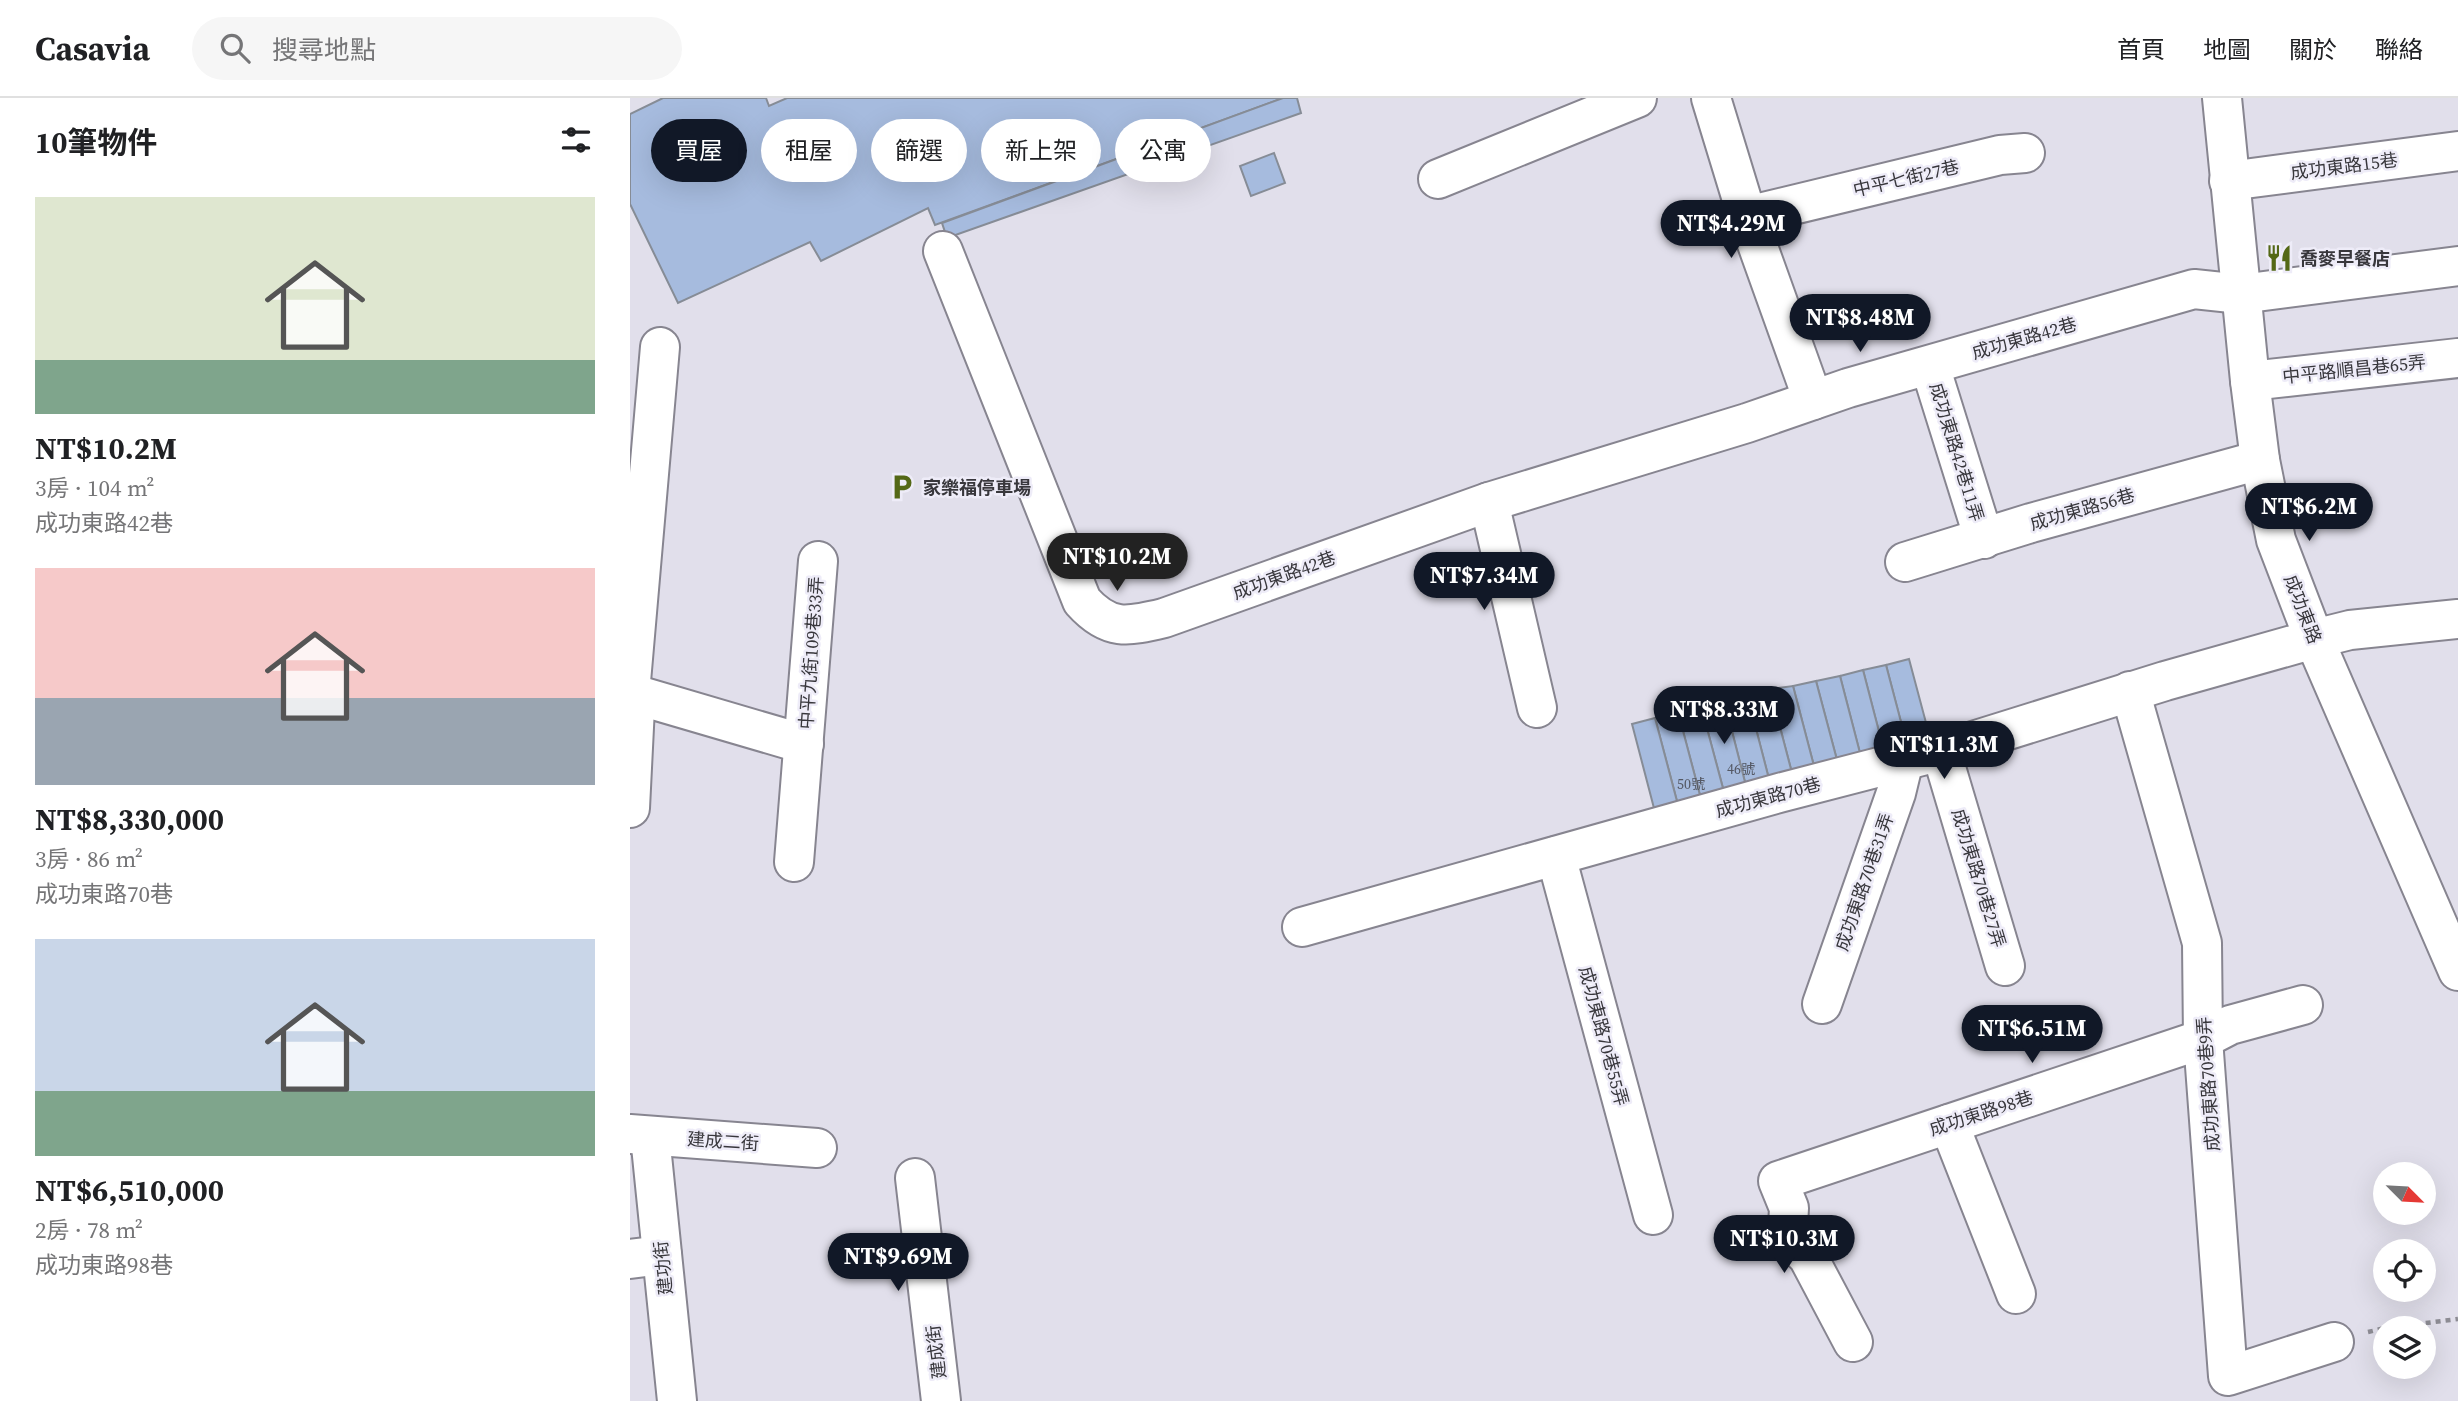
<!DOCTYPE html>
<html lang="zh-TW">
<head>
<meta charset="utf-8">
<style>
  body { margin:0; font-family:"Source Serif 4","Noto Sans TC",serif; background:#f6f6f6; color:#202124; height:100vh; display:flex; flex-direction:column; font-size:26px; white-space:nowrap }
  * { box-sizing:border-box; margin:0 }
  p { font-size:23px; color:#757577 }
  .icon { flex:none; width:38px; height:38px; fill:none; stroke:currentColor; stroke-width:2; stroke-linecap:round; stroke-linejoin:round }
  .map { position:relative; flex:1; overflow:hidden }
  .sheet { display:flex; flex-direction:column; background:#fff; width:630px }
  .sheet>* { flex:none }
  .banner { position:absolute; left:21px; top:21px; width:665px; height:63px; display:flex; gap:14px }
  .needle { width:46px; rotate:114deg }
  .buttons { position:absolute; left:1743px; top:1064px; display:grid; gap:14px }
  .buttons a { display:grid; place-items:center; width:63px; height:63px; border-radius:50%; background:#fff; box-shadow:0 7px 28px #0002; font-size:35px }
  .price { position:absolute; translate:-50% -60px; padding:0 16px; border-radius:24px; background:#111827; color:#fff; font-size:23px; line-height:46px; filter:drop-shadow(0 2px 4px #0008) }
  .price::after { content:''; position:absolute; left:50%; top:42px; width:21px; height:16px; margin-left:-10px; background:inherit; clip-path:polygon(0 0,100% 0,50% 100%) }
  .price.current { background:#222; color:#fff }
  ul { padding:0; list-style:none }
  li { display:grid; align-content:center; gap:14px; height:371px; padding:0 35px }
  li span { display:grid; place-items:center; height:217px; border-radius:0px; color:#555 }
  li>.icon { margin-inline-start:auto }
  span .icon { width:126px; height:126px; fill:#fffc; stroke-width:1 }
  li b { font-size:30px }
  h2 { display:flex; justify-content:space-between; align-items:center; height:84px; padding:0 35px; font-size:30px }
  .tag { padding:0 24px; border-radius:32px; background:#fff; box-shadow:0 7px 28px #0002; font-size:24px; line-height:63px }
  .tag.current { background:#111827; color:#fff }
  header { display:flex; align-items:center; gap:42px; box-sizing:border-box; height:98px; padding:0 35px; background:#fff; border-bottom:2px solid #e0e0e0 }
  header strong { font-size:33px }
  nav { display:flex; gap:38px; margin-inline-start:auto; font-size:24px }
  .search { width:490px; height:63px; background:#f6f6f6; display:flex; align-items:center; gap:18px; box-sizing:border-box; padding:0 24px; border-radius:38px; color:#757577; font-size:26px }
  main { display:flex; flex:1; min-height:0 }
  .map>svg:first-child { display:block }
  .building { fill:#a6bbde; stroke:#868c96; stroke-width:2 }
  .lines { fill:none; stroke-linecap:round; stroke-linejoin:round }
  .minor-casing { stroke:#878590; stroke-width:42 }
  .path { stroke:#8d8c94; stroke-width:4.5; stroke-dasharray:5 5; stroke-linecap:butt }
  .minor { stroke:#fff; stroke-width:38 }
  .labels { text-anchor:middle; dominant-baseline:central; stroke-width:5; stroke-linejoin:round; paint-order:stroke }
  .number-label { font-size:14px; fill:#545864 }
  .street-label { font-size:18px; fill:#38373c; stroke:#eeecf8 }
  .poi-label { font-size:18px; font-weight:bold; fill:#38373c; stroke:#eeecf8; text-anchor:start }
</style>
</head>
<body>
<header>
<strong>Casavia</strong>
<div class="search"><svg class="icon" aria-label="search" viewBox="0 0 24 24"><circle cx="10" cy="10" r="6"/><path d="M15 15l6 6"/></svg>搜尋地點</div>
<nav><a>首頁</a><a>地圖</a><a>關於</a><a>聯絡</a></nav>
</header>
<main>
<section class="sheet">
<h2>10筆物件<svg class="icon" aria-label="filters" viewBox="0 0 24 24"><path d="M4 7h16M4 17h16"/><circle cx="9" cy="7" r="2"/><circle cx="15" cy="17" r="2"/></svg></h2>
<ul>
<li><span style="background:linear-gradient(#dfe7d0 75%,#7fa58c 0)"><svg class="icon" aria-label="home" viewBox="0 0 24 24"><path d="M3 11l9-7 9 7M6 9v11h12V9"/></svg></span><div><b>NT$10.2M</b><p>3房 · 104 m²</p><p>成功東路42巷</p></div></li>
<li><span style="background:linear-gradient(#f6c9c9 60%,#9aa5b1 0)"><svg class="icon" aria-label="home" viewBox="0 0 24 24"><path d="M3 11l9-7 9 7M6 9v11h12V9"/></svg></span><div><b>NT$8,330,000</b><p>3房 · 86 m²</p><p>成功東路70巷</p></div></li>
<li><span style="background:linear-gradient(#c9d6e8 70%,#7fa58c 0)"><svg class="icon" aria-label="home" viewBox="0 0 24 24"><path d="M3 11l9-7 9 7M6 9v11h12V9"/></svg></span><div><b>NT$6,510,000</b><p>2房 · 78 m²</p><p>成功東路98巷</p></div></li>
</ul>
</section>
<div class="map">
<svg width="1828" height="1303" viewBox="0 0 1828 1303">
  <rect width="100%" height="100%" fill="#e1dfeb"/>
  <g class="building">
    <path d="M33 0H136L139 8 157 0H653L305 127 298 110 191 163 180 144 48 205 0 106V16Z"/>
    <path d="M653 0H667L671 15 317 140 312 125Z"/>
    <path d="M644 55 655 85 621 98 610 68Z"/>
    <path d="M1279 561 1299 636 1276 643 1256 567Z"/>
    <path d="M1256 567 1276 643 1253 649 1233 572Z"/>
    <path d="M1233 572 1253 649 1230 655 1210 578Z"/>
    <path d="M1210 578 1230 655 1207 662 1186 583Z"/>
    <path d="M1186 583 1207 662 1184 668 1163 588Z"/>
    <path d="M1163 588 1184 668 1162 675 1140 591Z"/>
    <path d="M1140 591 1162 675 1139 681 1117 596Z"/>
    <path d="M1117 596 1139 681 1116 688 1094 602Z"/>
    <path d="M1094 602 1116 688 1094 694 1071 608Z"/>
    <path d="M1071 608 1094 694 1071 701 1048 614Z"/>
    <path d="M1048 614 1071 701 1048 707 1025 620Z"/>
    <path d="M1025 620 1048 707 1025 714 1002 626Z"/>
  </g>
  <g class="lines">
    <defs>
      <g id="minor">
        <path d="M1081 0 1117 118 1183 302"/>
        <path d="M1592 0 1620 283 1630 362 1646 442 1684 541 1828 873"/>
        <path d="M808 81 1007 0"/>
        <path d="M1599 83 1828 53"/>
        <path d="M1117 118 1370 57 1395 55"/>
        <path d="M313 153 452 503C479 533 497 529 534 520L859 404 1117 325 1218 290 1564 191 1611 196 1828 168"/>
        <path d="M1300 268 1354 441"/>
        <path d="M1620 283 1828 260"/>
        <path d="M859 404 907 610"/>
        <path d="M1275 464 1401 425 1630 362"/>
        <path d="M1500 593 1572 845 1573 941 1598 1278 1704 1244"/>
        <path d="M0 595 174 646"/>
        <path d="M1311 653 1375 868"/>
        <path d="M0 710 5 609 0 595 30 249"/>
        <path d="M926 758 1023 1117"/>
        <path d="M164 764 188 463"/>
        <path d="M672 829 1149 695 1311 653 1535 583 1684 541 1720 532 1828 521"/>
        <path d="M1192 906 1266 695 1274 662"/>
        <path d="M1319 1026 1386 1196"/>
        <path d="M0 1036 187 1050"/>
        <path d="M20 1038 47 1303"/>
        <path d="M285 1080 311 1303"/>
        <path d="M0 1161 32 1157"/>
        <path d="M1223 1244 1178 1159 1165 1146 1158 1127 1159 1110 1148 1083 1573 941 1600 927 1673 907"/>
      </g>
    </defs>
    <use href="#minor" class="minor-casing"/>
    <g class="path">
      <path d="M1756 1230 1828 1221"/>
      <path d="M1738 1234 1755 1230"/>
    </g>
    <use href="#minor" class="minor"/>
  </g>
  <defs>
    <symbol id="restaurant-bare" viewBox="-9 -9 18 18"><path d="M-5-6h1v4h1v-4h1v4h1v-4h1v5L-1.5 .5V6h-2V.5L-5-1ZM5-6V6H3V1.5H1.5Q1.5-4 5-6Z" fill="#546816" stroke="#eeecf8" stroke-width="2.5" paint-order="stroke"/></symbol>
    <symbol id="parking-bare" viewBox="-9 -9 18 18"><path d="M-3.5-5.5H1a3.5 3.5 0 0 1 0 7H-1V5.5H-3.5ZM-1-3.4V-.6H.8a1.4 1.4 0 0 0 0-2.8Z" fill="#546816" stroke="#eeecf8" stroke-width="2.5" paint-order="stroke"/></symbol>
  </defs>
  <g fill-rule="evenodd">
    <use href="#restaurant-bare" x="1630" y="141" width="38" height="38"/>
    <use href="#parking-bare" x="253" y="370" width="38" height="38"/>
  </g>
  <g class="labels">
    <g class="number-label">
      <text x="1111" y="671">46號</text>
      <text x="1061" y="686">50號</text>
    </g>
    <g class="street-label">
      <text transform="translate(1714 68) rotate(-7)">成功東路15巷</text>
      <text transform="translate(1276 80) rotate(-13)">中平七街27巷</text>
      <text transform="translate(1394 240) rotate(-16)">成功東路42巷</text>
      <text transform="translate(1724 271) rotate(-6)">中平路順昌巷65弄</text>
      <text transform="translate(1327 354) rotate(73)">成功東路42巷11弄</text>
      <text transform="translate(1452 411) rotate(-16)">成功東路56巷</text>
      <text transform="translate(654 477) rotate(-20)">成功東路42巷</text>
      <text transform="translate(1673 511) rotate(69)">成功東路</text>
      <text transform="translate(181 555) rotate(-86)">中平九街109巷33弄</text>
      <text transform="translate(1138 699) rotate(-15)">成功東路70巷</text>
      <text transform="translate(1349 780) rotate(73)">成功東路70巷27弄</text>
      <text transform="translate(1234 784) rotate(-71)">成功東路70巷31弄</text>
      <text transform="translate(974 938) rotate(75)">成功東路70巷55弄</text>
      <text transform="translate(1578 986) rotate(-94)">成功東路70巷9弄</text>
      <text transform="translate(1351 1015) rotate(-18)">成功東路98巷</text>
      <text transform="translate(93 1043) rotate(4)">建成二街</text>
      <text transform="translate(33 1170) rotate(-96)">建功街</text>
      <text transform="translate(306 1254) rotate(-97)">建成街</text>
    </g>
    <g class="poi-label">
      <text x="1670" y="160">喬麥早餐店</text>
      <text x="293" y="389">家樂福停車場</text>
    </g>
  </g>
</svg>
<div class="buttons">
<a><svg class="needle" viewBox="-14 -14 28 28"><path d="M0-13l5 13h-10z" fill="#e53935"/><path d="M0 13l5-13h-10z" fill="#757577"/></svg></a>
<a><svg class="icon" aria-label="locate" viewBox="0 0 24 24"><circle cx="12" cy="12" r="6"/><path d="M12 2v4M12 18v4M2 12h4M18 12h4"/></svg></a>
<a><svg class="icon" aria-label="layers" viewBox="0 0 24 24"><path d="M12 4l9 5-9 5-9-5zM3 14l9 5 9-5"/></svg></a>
</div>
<b class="price" style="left:1101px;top:162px">NT$4.29M</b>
<b class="price" style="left:1230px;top:256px">NT$8.48M</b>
<b class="price" style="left:1679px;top:445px">NT$6.2M</b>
<b class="price current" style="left:487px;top:495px">NT$10.2M</b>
<b class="price" style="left:854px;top:514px">NT$7.34M</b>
<b class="price" style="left:1094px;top:648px">NT$8.33M</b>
<b class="price" style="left:1314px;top:683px">NT$11.3M</b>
<b class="price" style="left:1402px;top:967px">NT$6.51M</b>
<b class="price" style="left:1154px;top:1177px">NT$10.3M</b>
<b class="price" style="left:268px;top:1195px">NT$9.69M</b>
<div class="banner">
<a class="tag current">買屋</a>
<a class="tag">租屋</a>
<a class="tag">篩選</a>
<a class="tag">新上架</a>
<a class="tag">公寓</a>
</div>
</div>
</main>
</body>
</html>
